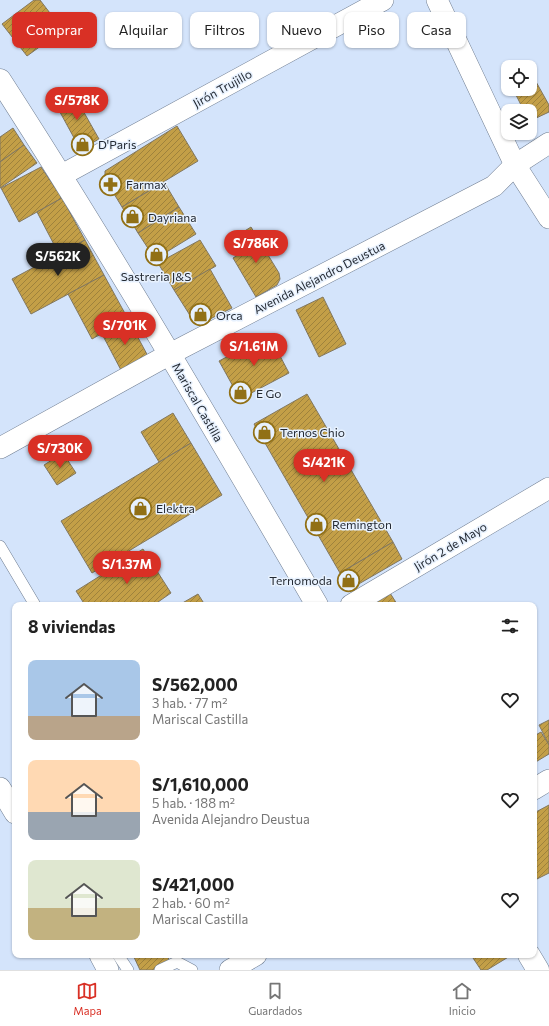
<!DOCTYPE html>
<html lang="es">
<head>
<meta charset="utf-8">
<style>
  body { margin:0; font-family:Commissioner,sans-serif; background:#f2f2f2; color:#222; height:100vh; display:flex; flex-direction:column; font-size:15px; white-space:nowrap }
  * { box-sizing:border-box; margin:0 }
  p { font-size:13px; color:#767676 }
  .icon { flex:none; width:22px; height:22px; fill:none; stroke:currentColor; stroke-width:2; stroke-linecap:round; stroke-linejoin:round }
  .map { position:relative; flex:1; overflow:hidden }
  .side { position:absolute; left:12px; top:602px; width:525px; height:356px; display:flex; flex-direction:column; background:#fff; border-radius:8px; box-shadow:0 1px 3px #0004 }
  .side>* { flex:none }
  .top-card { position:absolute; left:12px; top:12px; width:525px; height:36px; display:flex; gap:8px }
  .tools { position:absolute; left:501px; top:60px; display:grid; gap:8px }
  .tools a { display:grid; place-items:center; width:36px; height:36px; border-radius:8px; background:#fff; box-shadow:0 1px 3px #0004; font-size:20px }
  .price { position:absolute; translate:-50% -34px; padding:0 9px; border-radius:14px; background:#d93025; color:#fff; font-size:13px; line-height:26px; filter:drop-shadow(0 1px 2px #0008) }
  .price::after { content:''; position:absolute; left:50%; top:24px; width:12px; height:9px; margin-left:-6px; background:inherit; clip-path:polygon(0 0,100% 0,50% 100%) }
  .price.on { background:#222; color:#fff }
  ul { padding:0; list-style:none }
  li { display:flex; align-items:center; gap:12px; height:100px; padding:0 16px }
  li span { display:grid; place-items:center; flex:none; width:112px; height:80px; border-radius:8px; color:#555 }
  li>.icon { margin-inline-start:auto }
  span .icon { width:48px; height:48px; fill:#fffc; stroke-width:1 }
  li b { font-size:17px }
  h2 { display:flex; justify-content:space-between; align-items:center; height:48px; padding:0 16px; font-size:17px }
  .tag { padding:0 14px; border-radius:8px; background:#fff; box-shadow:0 1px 3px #0004; font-size:14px; line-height:36px }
  .tag.on { background:#d93025; color:#fff }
  .dock { display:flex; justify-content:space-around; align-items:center; height:56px; border-top:1px solid #e0e0e0; background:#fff; font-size:11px; color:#767676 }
  .dock a { display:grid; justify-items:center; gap:2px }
  .dock .on { color:#d93025 }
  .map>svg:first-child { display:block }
  .building { fill:url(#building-hatch); stroke:#817760 }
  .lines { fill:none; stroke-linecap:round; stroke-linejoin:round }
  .service-casing { stroke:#707e92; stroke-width:12 }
  .minor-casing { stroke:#707e92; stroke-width:22 }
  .trunk-casing { stroke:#707e92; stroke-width:23 }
  .service { stroke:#fff; stroke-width:11 }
  .minor { stroke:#fff; stroke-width:21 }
  .trunk { stroke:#fff; stroke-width:22 }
  .labels { text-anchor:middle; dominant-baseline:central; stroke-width:3; stroke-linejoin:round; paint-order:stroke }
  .street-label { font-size:12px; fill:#242a33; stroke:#e7f1fe }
  .poi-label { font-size:12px; fill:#242a33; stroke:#e7f1fe; text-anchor:start }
</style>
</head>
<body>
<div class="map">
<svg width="549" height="970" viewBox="0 0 549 970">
  <defs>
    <pattern id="building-hatch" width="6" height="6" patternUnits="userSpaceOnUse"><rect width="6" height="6" fill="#c39f47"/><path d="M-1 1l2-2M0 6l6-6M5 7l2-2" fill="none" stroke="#9e823c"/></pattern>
  </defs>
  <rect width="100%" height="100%" fill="#d4e4fb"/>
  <g class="building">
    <path d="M34 0H40L63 30 27 56 2 24Z"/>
    <path d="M535 80 549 105V112L532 120H530V111H524L515 93 519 89H530V83Z"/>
    <path d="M73 93 99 139 85 147H79L55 103Z"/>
    <path d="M177 126 198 161 122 207 105 179V171Z"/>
    <path d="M13 128 24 145 0 162V137Z"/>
    <path d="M24 145 37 163 0 188V162Z"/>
    <path d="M41 167 62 198 19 222 1 188Z"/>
    <path d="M164 182 179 207 138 233 122 207Z"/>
    <path d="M62 198 85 240 59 254 37 212Z"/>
    <path d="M179 207 196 234 155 259 138 233Z"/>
    <path d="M251 227 279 273 280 279 277 285 256 297 233 258 244 251 235 237Z"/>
    <path d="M85 240 104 275 31 314 12 279Z"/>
    <path d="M200 240 216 266 174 290 158 263Z"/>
    <path d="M210 269 232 308 208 320 191 317 174 290Z"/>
    <path d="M104 275 128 319 92 339 68 294Z"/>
    <path d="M323 297 346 344 319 357 296 310Z"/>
    <path d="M128 319 149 358 122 372 102 334Z"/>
    <path d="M269 335 289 373 240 399 219 361Z"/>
    <path d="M307 394 393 542 340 573 254 424Z"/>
    <path d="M173 413 191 443 159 462 141 432Z"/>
    <path d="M191 443 222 495 92 573 61 521Z"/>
    <path d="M63 453 76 473 57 485 44 465Z"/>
    <path d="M393 542 402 559 350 589 340 573Z"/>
    <path d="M143 549 171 593 158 602 160 605H85L76 591Z"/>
    <path d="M390 593 397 604 372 605Z"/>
    <path d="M198 594 205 605H179Z"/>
    <path d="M549 720V745L539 725Z"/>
    <path d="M541 732 549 745V754L534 763V736Z"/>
    <path d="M549 805V873L537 879 534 874V813Z"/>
    <path d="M133 955H167L170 962 153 970H140Z"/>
    <path d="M471 955H509L510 956 487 970H481Z"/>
  </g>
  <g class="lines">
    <defs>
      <g id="service">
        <path d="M0 546 35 605"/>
        <path d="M118 955 128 970"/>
        <path d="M160 970 177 962 192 970"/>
      </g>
      <g id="minor">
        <path d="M437 0 515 165 549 218"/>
        <path d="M62 175 383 0"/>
        <path d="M0 448 170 354 494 186 515 165 549 143"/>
        <path d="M351 605 549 488"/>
        <path d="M0 788 15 813"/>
        <path d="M534 789 549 780"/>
        <path d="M100 955 108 970"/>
        <path d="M230 970 256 955"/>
      </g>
      <g id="trunk">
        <path d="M0 80C111 252 214 428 317 605"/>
        <path d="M529 955 538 970"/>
      </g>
    </defs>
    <use href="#service" class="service-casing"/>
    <use href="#minor" class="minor-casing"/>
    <use href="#trunk" class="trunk-casing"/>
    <use href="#service" class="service"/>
    <use href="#minor" class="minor"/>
    <use href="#trunk" class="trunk"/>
  </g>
  <defs>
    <symbol id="shop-ring" viewBox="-11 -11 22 22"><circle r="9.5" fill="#e7f1fe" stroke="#917016" stroke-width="1.5"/><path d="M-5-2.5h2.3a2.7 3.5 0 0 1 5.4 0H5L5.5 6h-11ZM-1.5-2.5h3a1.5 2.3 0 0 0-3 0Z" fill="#917016"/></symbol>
    <symbol id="pharmacy-ring" viewBox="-11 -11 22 22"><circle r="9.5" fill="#e7f1fe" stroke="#917016" stroke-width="1.5"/><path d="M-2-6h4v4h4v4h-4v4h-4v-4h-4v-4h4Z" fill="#917016"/></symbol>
  </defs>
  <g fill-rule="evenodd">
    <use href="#shop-ring" x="70" y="132" width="25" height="25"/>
    <use href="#pharmacy-ring" x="98" y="172" width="25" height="25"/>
    <use href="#shop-ring" x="120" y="204" width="25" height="25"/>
    <use href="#shop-ring" x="144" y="242" width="25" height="25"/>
    <use href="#shop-ring" x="188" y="302" width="25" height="25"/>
    <use href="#shop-ring" x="228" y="380" width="25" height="25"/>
    <use href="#shop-ring" x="252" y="420" width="25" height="25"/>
    <use href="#shop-ring" x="128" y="496" width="25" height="25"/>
    <use href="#shop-ring" x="304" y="512" width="25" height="25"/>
    <use href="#shop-ring" x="336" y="568" width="25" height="25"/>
  </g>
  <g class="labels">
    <g class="street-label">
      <text transform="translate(222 88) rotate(-29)">Jirón Trujillo</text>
      <text transform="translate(319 277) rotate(-27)">Avenida Alejandro Deustua</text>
      <text transform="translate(198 402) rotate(60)">Mariscal Castilla</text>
      <text transform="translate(450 546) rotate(-31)">Jirón 2 de Mayo</text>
    </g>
    <g class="poi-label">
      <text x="98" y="144">D'Paris</text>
      <text x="126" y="184">Farmax</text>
      <text x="148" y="217">Dayriana</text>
      <text x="156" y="276" text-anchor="middle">Sastreria J&amp;S</text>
      <text x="216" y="315">Orca</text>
      <text x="256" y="393">E Go</text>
      <text x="280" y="432">Ternos Chio</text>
      <text x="156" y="508">Elektra</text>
      <text x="332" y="524">Remington</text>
      <text x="332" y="580" text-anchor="end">Ternomoda</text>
    </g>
  </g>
</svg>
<div class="tools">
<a><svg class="icon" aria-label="locate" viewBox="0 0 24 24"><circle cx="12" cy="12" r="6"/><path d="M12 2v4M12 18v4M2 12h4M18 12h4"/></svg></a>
<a><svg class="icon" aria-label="layers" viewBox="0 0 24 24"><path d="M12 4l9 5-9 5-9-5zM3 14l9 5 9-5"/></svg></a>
</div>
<b class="price" style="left:77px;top:121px">S/578K</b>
<b class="price" style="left:256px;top:264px">S/786K</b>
<b class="price on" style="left:58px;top:277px">S/562K</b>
<b class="price" style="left:125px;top:346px">S/701K</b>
<b class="price" style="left:254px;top:367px">S/1.61M</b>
<b class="price" style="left:60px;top:469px">S/730K</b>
<b class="price" style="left:324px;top:483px">S/421K</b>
<b class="price" style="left:127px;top:585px">S/1.37M</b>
<div class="top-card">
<a class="tag on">Comprar</a>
<a class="tag">Alquilar</a>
<a class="tag">Filtros</a>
<a class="tag">Nuevo</a>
<a class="tag">Piso</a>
<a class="tag">Casa</a>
</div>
<section class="side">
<h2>8 viviendas<svg class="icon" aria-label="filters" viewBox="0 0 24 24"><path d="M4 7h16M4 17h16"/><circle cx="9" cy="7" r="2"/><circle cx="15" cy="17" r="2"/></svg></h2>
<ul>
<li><span style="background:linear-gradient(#a9c7e8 70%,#b9a48a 0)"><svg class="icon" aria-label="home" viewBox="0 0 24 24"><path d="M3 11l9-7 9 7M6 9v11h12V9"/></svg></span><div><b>S/562,000</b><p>3 hab. · 77 m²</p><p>Mariscal Castilla</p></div><svg class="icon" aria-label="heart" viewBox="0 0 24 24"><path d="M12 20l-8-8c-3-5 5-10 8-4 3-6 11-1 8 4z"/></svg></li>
<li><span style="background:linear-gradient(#ffd9b3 65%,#9aa5b1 0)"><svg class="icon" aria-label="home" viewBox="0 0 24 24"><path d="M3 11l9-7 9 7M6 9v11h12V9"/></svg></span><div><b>S/1,610,000</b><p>5 hab. · 188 m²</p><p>Avenida Alejandro Deustua</p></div><svg class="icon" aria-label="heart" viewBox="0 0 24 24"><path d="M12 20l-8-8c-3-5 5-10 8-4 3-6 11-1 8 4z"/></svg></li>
<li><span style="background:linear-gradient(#dfe7d0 60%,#c2b280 0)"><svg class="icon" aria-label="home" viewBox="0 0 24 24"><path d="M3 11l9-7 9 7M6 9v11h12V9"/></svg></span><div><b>S/421,000</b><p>2 hab. · 60 m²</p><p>Mariscal Castilla</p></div><svg class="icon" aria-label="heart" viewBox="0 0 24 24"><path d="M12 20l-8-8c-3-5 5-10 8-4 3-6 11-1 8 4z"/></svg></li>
</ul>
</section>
</div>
<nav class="dock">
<a class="on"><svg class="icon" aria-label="map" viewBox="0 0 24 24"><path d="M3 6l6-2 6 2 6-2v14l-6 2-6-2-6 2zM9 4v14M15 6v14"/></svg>Mapa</a>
<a><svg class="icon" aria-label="saved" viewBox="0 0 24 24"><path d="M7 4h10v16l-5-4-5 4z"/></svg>Guardados</a>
<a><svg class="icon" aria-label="home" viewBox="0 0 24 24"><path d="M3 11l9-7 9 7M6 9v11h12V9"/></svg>Inicio</a>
</nav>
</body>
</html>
